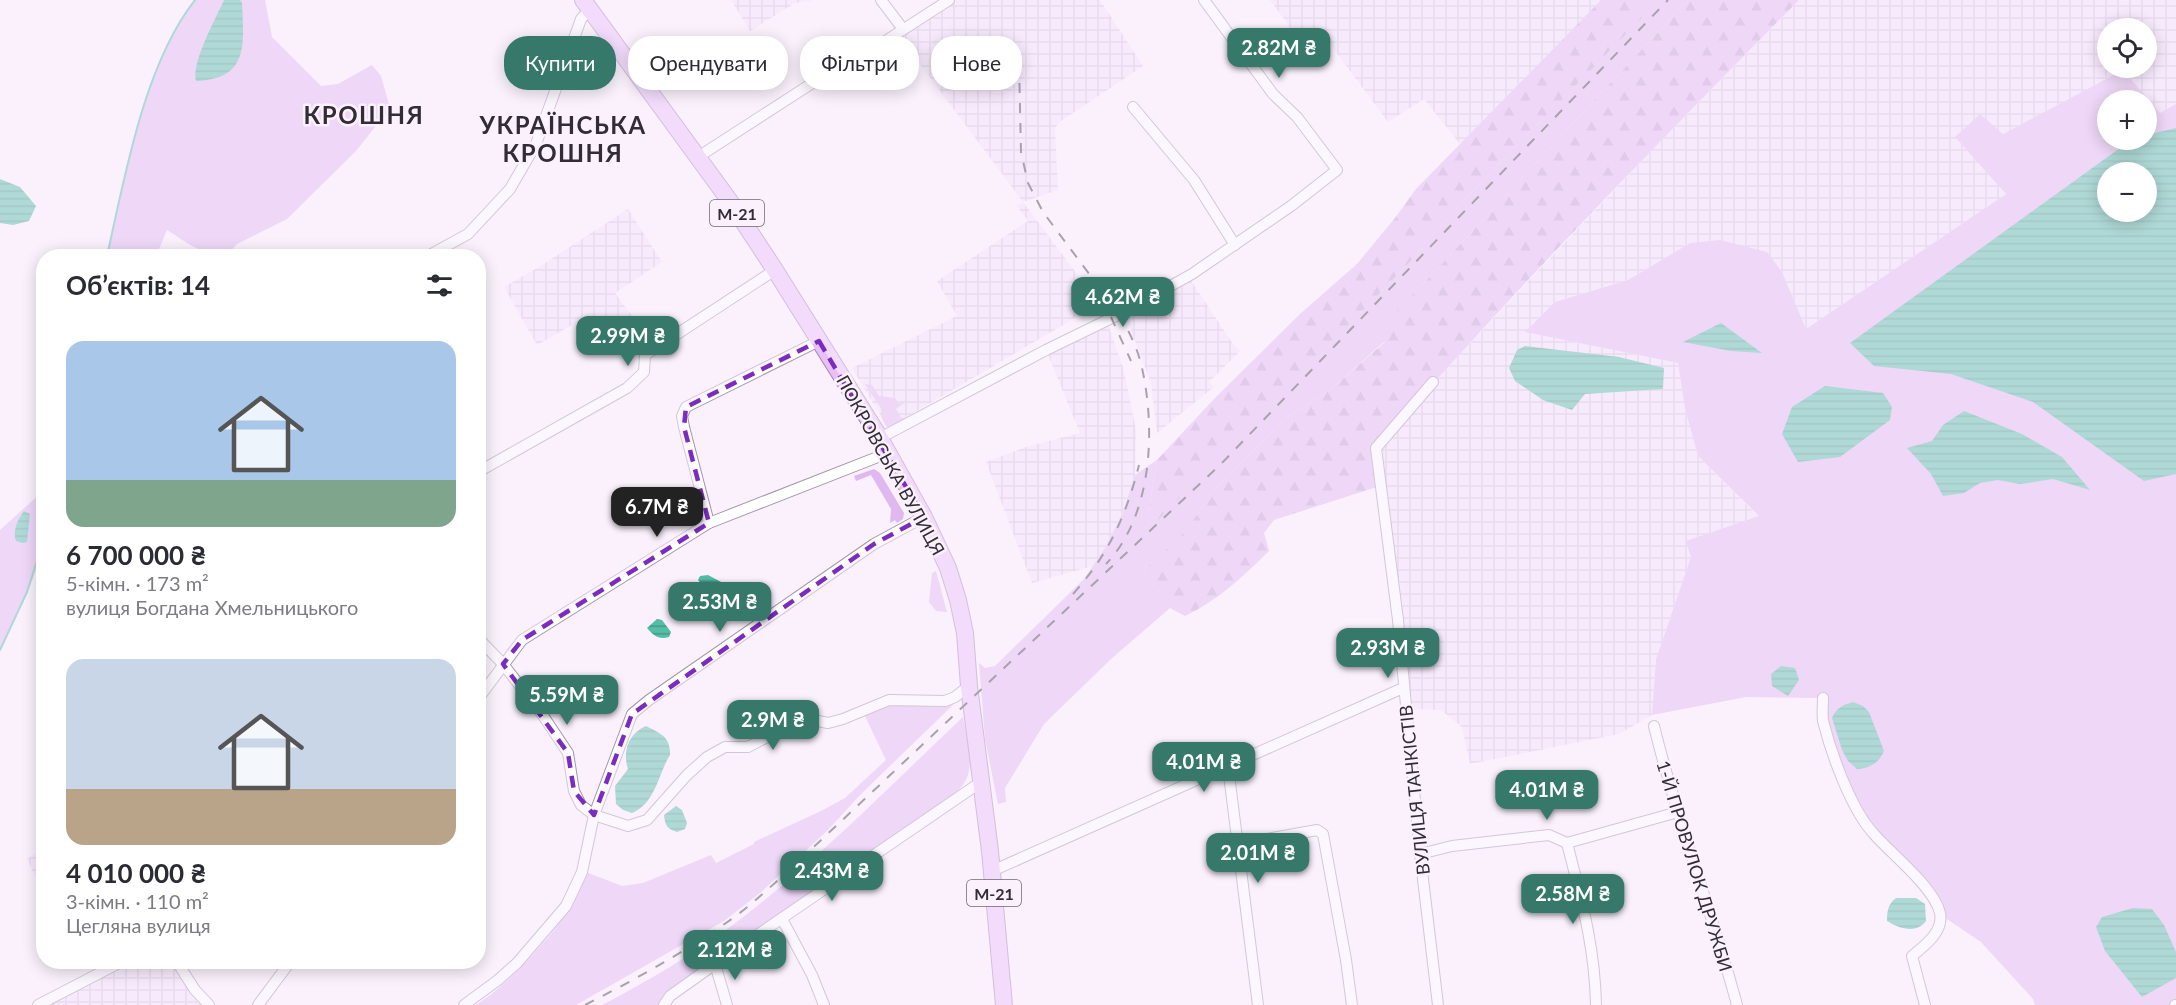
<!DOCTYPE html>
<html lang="uk">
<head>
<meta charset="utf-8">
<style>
  body { margin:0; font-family:Lato,sans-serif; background:#f2f2f3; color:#2b2b33; height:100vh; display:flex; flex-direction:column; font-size:22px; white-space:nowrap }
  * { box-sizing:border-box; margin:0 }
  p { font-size:20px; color:#7c7c81 }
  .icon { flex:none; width:33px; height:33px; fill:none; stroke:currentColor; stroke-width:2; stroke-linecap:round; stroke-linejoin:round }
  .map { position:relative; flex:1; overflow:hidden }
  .details { position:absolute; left:36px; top:249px; width:450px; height:720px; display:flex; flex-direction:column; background:#fff; border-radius:24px; box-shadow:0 3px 15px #0003 }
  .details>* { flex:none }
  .banner { position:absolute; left:504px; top:36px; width:570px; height:54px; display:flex; gap:12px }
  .buttons { position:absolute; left:2097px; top:18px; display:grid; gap:12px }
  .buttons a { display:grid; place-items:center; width:60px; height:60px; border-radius:50%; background:#fff; box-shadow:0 3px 15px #0003; font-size:30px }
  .price { position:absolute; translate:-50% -51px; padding:0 14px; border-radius:12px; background:#36786a; color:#fff; font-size:20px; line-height:39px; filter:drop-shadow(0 2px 3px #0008) }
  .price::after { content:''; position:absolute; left:50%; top:36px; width:18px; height:14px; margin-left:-9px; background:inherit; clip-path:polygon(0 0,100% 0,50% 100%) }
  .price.on { background:#222; color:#fff }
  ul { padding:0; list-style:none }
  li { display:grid; align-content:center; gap:12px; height:318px; padding:0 30px }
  li span { display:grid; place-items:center; height:186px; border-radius:18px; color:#555 }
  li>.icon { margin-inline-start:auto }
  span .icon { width:108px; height:108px; fill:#fffc; stroke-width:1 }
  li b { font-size:26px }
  h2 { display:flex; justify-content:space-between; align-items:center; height:72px; padding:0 30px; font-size:26px }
  .chip { padding:0 21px; border-radius:24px; background:#fff; box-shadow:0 3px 15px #0003; font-size:21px; line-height:54px }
  .chip.on { background:#36786a; color:#fff }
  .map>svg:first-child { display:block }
  .industrial { fill:url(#industrial-grid); fill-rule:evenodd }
  .grass { fill:#e0b8f0; fill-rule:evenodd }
  .forest { fill:url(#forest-firs) }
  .water { fill:url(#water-rules); fill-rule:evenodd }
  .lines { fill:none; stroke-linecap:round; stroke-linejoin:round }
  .stream { stroke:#53bda6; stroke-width:2 }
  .minor-casing { stroke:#a396a8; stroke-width:12 }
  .trunk-casing { stroke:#a483b3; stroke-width:18 }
  .minor { stroke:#fff; stroke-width:10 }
  .trunk { stroke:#e8c0f8; stroke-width:16 }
  .rail { stroke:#47424a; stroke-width:2; stroke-dasharray:10 10; stroke-linecap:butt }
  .marked { fill:none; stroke:#7b2cbf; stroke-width:4.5; stroke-dasharray:12 8; stroke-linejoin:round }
  .labels { text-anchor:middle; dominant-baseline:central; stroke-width:5; stroke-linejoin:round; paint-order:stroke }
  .shield { fill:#faf1fd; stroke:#6e6871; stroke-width:1.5 }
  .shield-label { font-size:16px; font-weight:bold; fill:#322d35 }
  .street-label { font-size:18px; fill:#322d35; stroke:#faf1fd }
  .district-label { font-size:24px; font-weight:bold; letter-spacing:1.5px; fill:#322d35; stroke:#faf1fd }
</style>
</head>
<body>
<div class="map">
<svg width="2176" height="1005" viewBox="0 0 2176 1005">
  <defs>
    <pattern id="industrial-grid" width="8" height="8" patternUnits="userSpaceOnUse" patternTransform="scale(1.5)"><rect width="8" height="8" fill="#f5e2fd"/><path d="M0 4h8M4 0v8" fill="none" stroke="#d2c2d9"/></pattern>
    <pattern id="forest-firs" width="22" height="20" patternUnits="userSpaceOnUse" patternTransform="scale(1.5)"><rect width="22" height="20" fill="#e0b8f0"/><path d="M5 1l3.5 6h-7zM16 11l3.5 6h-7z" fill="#c19ece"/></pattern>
    <pattern id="water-rules" width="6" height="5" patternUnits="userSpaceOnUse" patternTransform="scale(1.5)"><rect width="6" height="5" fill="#53bda6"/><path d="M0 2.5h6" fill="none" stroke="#459a88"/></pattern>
  </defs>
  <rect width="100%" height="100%" fill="#faf1fd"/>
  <g class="industrial">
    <path d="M731 0H812L795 3 750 31Z"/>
    <path d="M949 0H1100L1143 66 1061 121 1055 128 1058 190 1023 202 1077 274 1097 305 888 428 852 368 957 316 937 281 1028 221 1017 206 1023 202 905 44 903 29Z"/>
    <path d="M1270 0H1601L1460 144 1424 99 1388 122 1321 32 1303 45Z"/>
    <path d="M1799 0H2176V104L2160 114 2123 70 2003 134 1979 115 1956 137 2006 194 1806 329 1782 272 1690 243 1628 280 1555 302 1526 332 1678 363 1685 409 1698 456 1759 517 1691 557 1656 659 1652 715 1619 734 1470 764 1462 727 1441 710 1405 709 1376 448 1455 359 1651 151ZM2108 28H2146V68H2108Z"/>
    <path d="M628 209 662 262 615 293 639 325 657 337 624 359 597 315 579 321 537 345 504 287 539 267Z"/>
    <path d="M1188 276 1233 344 1240 351 1209 382 1214 387 1157 433 1151 383 1124 312Z"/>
    <path d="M1107 321 1124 371 1136 430 1135 475 1123 512 1104 550 1093 566 1032 583 986 462 1026 447 1080 433 1046 350Z"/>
    <path d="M43 849V893L27 859Z"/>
    <path d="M90 962H177L195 990 194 997 199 1005H38L97 974Z"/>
  </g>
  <g class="grass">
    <path d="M195 0H265L272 37 321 86 338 84 372 65 381 76 390 108 356 151 287 219 237 244 226 256C203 256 186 242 167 230L156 256H107C126 176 144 66 195 0Z"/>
    <path d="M1658 0H1688L1423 284 1379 329 1385 341 1330 390 1289 416 1218 485 1186 530 1143 571 1170 608 1110 660 1044 724 1005 788 1006 802 998 804 985 739 979 663 985 668 995 666 1084 579 1105 548 1123 512 1135 475 1157 460 1149 509 1157 520 1412 260 1422 246 1469 195Z"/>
    <path d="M2123 70 2160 113 2176 104V1005H2035L2033 999 1981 942 1941 915 1934 897 1872 833 1836 758 1822 698 1746 697 1652 715 1656 659 1691 557 1686 541 1759 516 1698 456 1685 409 1678 363 1525 332 1555 302 1628 280 1690 243 1720 240 1767 252 1782 272 1806 329 2006 194 1955 137 1980 114 2003 134ZM2108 100H2146V140H2108ZM2108 172H2146V212H2108Z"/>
    <path d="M865 384 872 385 879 396 895 398 899 404 909 399 896 409 901 417 906 419 893 426H886L882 419V410Z"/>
    <path d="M874 469 880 473 904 513 903 519 897 523 895 520 890 523 891 509 871 475 856 481 854 476Z"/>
    <path d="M43 491C43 506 45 522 43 537 41 572 15 618 0 650V530Z"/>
    <path d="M936 571 947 612 936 611 929 602 932 573Z"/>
    <path d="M899 702 950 705 956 702 860 795 828 830 760 893 724 921 576 1005H476C507 986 558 931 576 898 581 890 583 880 586 872L622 886 643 883 711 855 716 863 754 844V842L821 811 845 798 886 760 864 714Z"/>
    <path d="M963 717C966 736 976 766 964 783 959 791 950 797 943 803L746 939 690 975 659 1005H602C648 981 692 955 734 924 814 864 890 786 963 717Z"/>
  </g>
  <g class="forest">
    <path d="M1601 0H1659L1469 195 1422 246 1412 260 1157 521 1149 509 1157 460 1215 398 1300 314 1357 264 1395 218 1416 189Z"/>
    <path d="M1688 0H1799C1655 146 1511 293 1376 448L1380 486 1274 520 1264 533 1269 551C1244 576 1217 601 1185 616L1170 608 1143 571 1186 530 1218 485 1289 416 1330 390 1385 342 1378 329 1423 284Z"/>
  </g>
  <g class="water">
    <path d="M224 0H240L242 3C244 45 249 79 196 81 191 63 216 18 224 0Z"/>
    <path d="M2176 128V474L2144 481 2033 402 1951 374 1874 366 1850 343 2131 140H2146L2147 135ZM2108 172H2146V212H2108Z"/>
    <path d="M0 179 20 187 36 206 29 221 13 225 0 223Z"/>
    <path d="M1721 323 1762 353 1731 351 1683 342Z"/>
    <path d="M1525 346 1619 357 1664 368 1663 389 1585 394 1572 410 1543 400 1515 381 1509 368 1517 350Z"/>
    <path d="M1825 386 1883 393 1892 407 1890 420 1840 457 1798 462 1782 434 1792 407Z"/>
    <path d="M1964 411 2022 434 2062 457 2090 490 2053 479 2020 484 1998 480 1980 483 1964 493 1943 496 1931 474 1907 448 1932 441 1943 425Z"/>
    <path d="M24 511 30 514 27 542 22 543 16 541C12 531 18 519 24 511Z"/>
    <path d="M708 575 723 583 728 590 726 594 708 591 698 580 700 576Z"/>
    <path d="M657 619 662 620 671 632 669 637C659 640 654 636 647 628Z"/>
    <path d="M1781 666 1795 668 1799 680 1788 696 1772 686 1771 674Z"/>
    <path d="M1853 702 1863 706 1869 712 1884 751C1879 763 1870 768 1857 769L1848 761 1842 750 1832 718C1836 708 1843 705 1853 702Z"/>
    <path d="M646 726C660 733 671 737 670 755 658 774 656 803 632 813L623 810 616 804 615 786 628 769C622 751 629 733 646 726Z"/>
    <path d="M676 806 682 810 687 823 685 829 677 832C667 829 665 825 664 815Z"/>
    <path d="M1896 898H1916L1925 904 1926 921C1916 934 1900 929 1887 921 1887 911 1888 904 1896 898Z"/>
    <path d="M2133 908 2152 909 2164 925 2176 952V978L2142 997 2105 951 2096 927 2102 917Z"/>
  </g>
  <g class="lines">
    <g class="stream">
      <path d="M107 256C125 176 144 65 195 0"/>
      <path d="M0 650 27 592 44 539"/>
    </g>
    <defs>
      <g id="minor">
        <path d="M881 0 903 29"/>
        <path d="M1133 107 1194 180 1235 245"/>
        <path d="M698 157 814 82 870 51 949 0"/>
        <path d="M428 256 468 234 510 189 536 144 581 19 590 9"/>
        <path d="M1433 382 1376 448 1398 620 1420 854 1438 1005"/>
        <path d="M880 438 1046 350 1124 312 1192 274 1291 206 1337 170 1297 117 1273 94 1204 0"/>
        <path d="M478 472 627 388 644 372 645 355 775 270"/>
        <path d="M709 523 684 427 682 416 686 407 819 341"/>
        <path d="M478 638 503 664 542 714 568 753 574 791 581 805 594 815 628 826 647 820 687 775 707 757 725 747H748L803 718 828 723 843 719 889 700 945 701 955 697 969 686"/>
        <path d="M1823 698C1823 705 1822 714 1823 721 1831 753 1851 809 1873 833 1891 854 1934 887 1940 913 1944 932 1924 946 1912 956L1925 1005"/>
        <path d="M478 699 522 640 709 523 888 453"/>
        <path d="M1654 726C1677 821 1712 911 1737 1005"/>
        <path d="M1228 767 1258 1005"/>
        <path d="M1567 843C1581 898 1595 947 1596 1005"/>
        <path d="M1238 844 1317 830 1323 834 1346 960 1352 1005"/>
        <path d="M1420 854 1452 846 1549 835 1567 843 1678 812"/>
        <path d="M992 871 1403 688"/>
        <path d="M782 919 812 975 824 1005"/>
        <path d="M177 962 195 990 209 1005"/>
        <path d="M715 964 727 1005"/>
        <path d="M38 1005 121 962"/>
        <path d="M258 1005 290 962"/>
        <path d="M464 1005 498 980 517 963 566 906 582 872 594 815 632 714 649 700 874 544 924 517"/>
        <path d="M664 1005 670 996 715 964 981 782"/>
        <path d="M2175 1005H2176"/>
      </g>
      <path id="trunk" d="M583 0 729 200 775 270 877 433 924 517 948 568 958 600 965 633 969 686 990 851 1004 1005"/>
    </defs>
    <use href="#minor" class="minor-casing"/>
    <use href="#trunk" class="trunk-casing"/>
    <use href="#minor" class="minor"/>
    <use href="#trunk" class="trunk"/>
    <g class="rail">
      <path d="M1019 63 1021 152 1028 183 1043 212 1119 314C1129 331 1138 349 1142 368 1156 431 1152 516 1106 564"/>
      <path d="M1111 317 1131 361"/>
      <path d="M1073 594C1109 554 1126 516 1139 465"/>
      <path d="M585 1005C636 979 687 951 733 918 751 905 768 889 786 873L1221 464 1668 0"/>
    </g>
  </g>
  <path d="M0 0H2176V1005H0ZM819 341 924 517 874 544 632 714 594 815 574 791 568 753 503 664 522 640 709 523 684 427 686 407Z" fill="#faf1fd" fill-opacity=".55" fill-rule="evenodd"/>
  <path class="marked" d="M819 341 924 517 874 544 632 714 594 815 574 791 568 753 503 664 522 640 709 523 684 427 686 407Z"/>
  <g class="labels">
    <g class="shield">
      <rect x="710" y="200" width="54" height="26" rx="4.5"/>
      <rect x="967" y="880" width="54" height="26" rx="4.5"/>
    </g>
    <g class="shield-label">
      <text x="737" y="213">М-21</text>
      <text x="994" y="893">М-21</text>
    </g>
    <g class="street-label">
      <text transform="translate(891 465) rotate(61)">ПОКРОВСЬКА ВУЛИЦЯ</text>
      <text transform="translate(1414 790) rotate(-96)">ВУЛИЦЯ ТАНКІСТІВ</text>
      <text transform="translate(1695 866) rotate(73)">1-Й ПРОВУЛОК ДРУЖБИ</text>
    </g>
    <g class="district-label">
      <text x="364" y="114">КРОШНЯ</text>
      <text x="563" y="124">УКРАЇНСЬКА<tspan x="563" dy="28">КРОШНЯ</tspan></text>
    </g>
  </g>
</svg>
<div class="buttons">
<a><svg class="icon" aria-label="locate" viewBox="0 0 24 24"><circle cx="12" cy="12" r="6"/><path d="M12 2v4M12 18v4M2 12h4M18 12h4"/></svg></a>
<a>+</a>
<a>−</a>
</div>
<b class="price" style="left:1279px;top:79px">2.82M ₴</b>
<b class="price" style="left:1123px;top:328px">4.62M ₴</b>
<b class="price" style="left:628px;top:367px">2.99M ₴</b>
<b class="price on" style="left:657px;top:538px">6.7M ₴</b>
<b class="price" style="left:720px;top:633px">2.53M ₴</b>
<b class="price" style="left:1388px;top:679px">2.93M ₴</b>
<b class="price" style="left:567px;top:726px">5.59M ₴</b>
<b class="price" style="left:773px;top:751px">2.9M ₴</b>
<b class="price" style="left:1204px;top:793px">4.01M ₴</b>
<b class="price" style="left:1547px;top:821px">4.01M ₴</b>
<b class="price" style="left:1258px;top:884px">2.01M ₴</b>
<b class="price" style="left:832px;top:902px">2.43M ₴</b>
<b class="price" style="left:1573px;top:925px">2.58M ₴</b>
<b class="price" style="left:735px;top:981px">2.12M ₴</b>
<div class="banner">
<a class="chip on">Купити</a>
<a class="chip">Орендувати</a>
<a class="chip">Фільтри</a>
<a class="chip">Нове</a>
</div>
<section class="details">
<h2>Об’єктів: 14<svg class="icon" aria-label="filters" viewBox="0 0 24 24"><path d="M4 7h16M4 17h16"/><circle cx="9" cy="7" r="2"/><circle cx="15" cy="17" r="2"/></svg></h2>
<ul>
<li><span style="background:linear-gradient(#a9c7e8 75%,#7fa58c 0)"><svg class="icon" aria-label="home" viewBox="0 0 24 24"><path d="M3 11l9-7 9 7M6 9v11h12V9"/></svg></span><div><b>6 700 000 ₴</b><p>5-кімн. · 173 m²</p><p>вулиця Богдана Хмельницького</p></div></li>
<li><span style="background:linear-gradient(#c9d6e8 70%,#b9a48a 0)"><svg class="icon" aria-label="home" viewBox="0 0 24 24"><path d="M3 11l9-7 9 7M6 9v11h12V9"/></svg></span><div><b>4 010 000 ₴</b><p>3-кімн. · 110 m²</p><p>Цегляна вулиця</p></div></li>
</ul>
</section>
</div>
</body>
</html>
